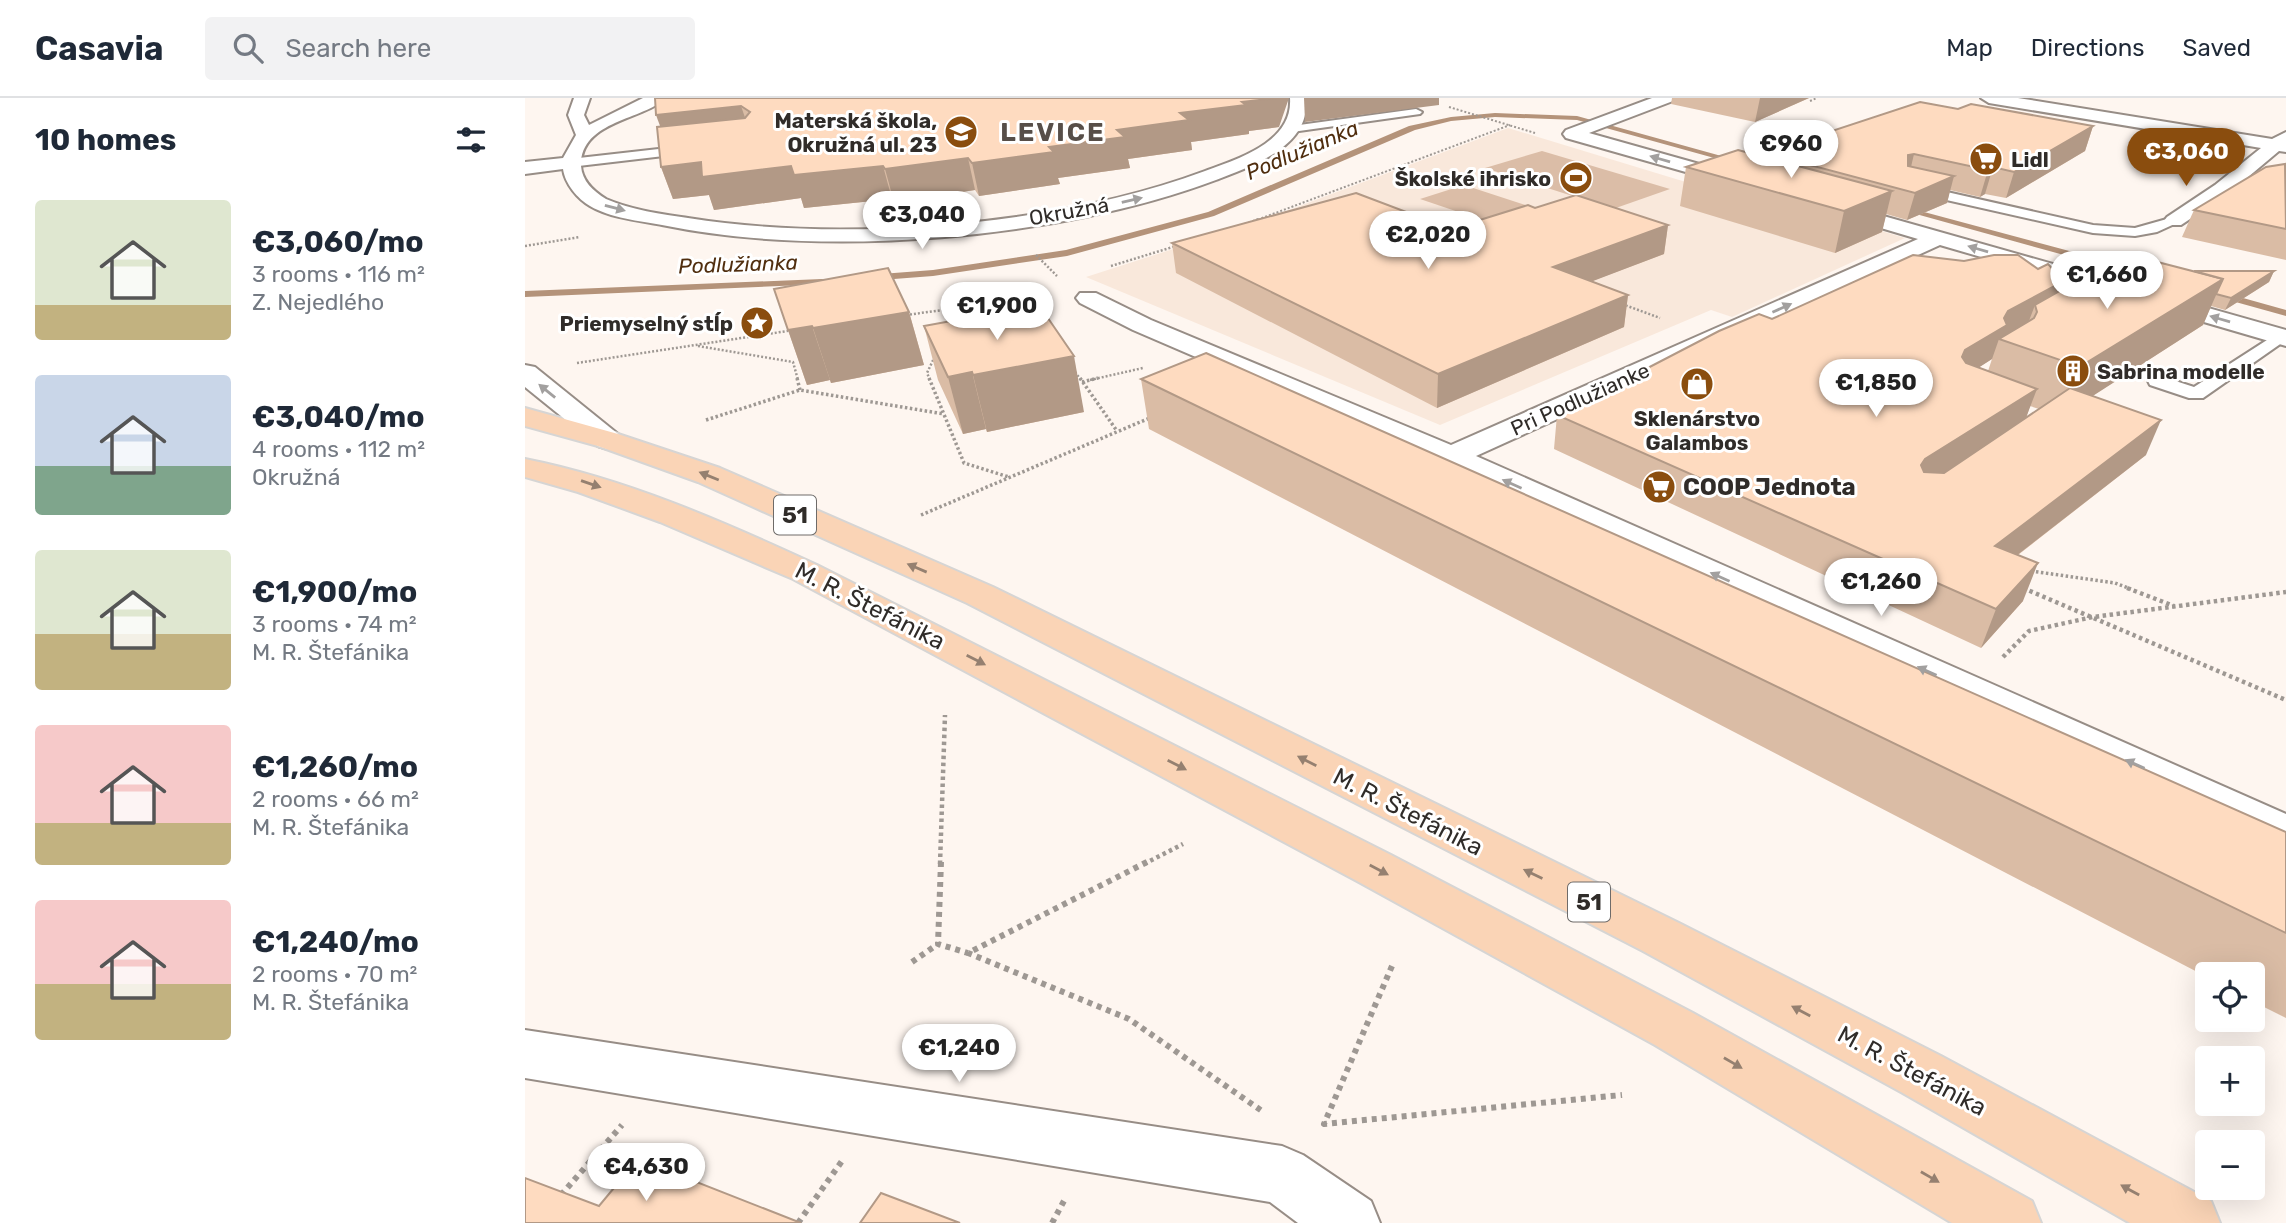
<!DOCTYPE html>
<html lang="en">
<head>
<meta charset="utf-8">
<style>
  body { margin:0; font-family:Rubik,sans-serif; background:#f2f2f3; color:#1f2937; height:100vh; display:flex; flex-direction:column; font-size:26px; white-space:nowrap }
  * { box-sizing:border-box; margin:0 }
  p { font-size:23px; color:#747a83 }
  .icon { flex:none; width:38px; height:38px; fill:none; stroke:currentColor; stroke-width:2; stroke-linecap:round; stroke-linejoin:round }
  .map { position:relative; flex:1; overflow:hidden }
  .drawer { display:flex; flex-direction:column; background:#fff; width:525px }
  .drawer>* { flex:none }
  .fabs { position:absolute; left:1670px; top:864px; display:grid; gap:14px }
  .fabs a { display:grid; place-items:center; width:70px; height:70px; border-radius:7px; background:#fff; box-shadow:0 7px 28px #0002; font-size:35px }
  .price { position:absolute; translate:-50% -60px; padding:0 16px; border-radius:24px; background:#fff; color:#222; font-size:23px; line-height:46px; filter:drop-shadow(0 2px 4px #0008) }
  .price::after { content:''; position:absolute; left:50%; top:42px; width:21px; height:16px; margin-left:-10px; background:inherit; clip-path:polygon(0 0,100% 0,50% 100%) }
  .price.current { background:#8a4d0e; color:#fff }
  ul { padding:0; list-style:none }
  li { display:flex; align-items:center; gap:21px; height:175px; padding:0 35px }
  li span { display:grid; place-items:center; flex:none; width:196px; height:140px; border-radius:7px; color:#555 }
  li>.icon { margin-inline-start:auto }
  span .icon { width:84px; height:84px; fill:#fffc; stroke-width:1 }
  li b { font-size:30px }
  h2 { display:flex; justify-content:space-between; align-items:center; height:84px; padding:0 35px; font-size:30px }
  header { display:flex; align-items:center; gap:42px; box-sizing:border-box; height:98px; padding:0 35px; background:#fff; border-bottom:2px solid #e0e1e3 }
  header strong { font-size:33px }
  nav { display:flex; gap:38px; margin-inline-start:auto; font-size:24px }
  .search { width:490px; height:63px; background:#f2f2f3; display:flex; align-items:center; gap:18px; box-sizing:border-box; padding:0 24px; border-radius:7px; color:#747a83; font-size:26px }
  main { display:flex; flex:1; min-height:0 }
  .map>svg:first-child { display:block }
  .built { fill:#f9e8db }
  .green { fill:#dbbda7 }
  .lines { fill:none; stroke-linecap:round; stroke-linejoin:round }
  .stream { fill:#b4937a; fill-rule:evenodd }
  .lane-casing { stroke:#978d86; stroke-width:4 }
  .street-casing { stroke:#978d86; stroke-width:4 }
  .primary-casing { stroke:#d6d5d4; stroke-width:4 }
  .path-far4 { stroke:#9e9893; stroke-width:2; stroke-dasharray:2 2; stroke-linecap:butt }
  .path-far3 { stroke:#9e9893; stroke-width:2.5; stroke-dasharray:2 2; stroke-linecap:butt }
  .path-far2 { stroke:#9e9893; stroke-width:3.5; stroke-dasharray:2.5 2.5; stroke-linecap:butt }
  .path-far1 { stroke:#9e9893; stroke-width:4.5; stroke-dasharray:3.5 3.5; stroke-linecap:butt }
  .path { stroke:#9e9893; stroke-width:6; stroke-dasharray:5 5; stroke-linecap:butt }
  .lane { fill:#fff; fill-rule:evenodd }
  .street { fill:#fff; fill-rule:evenodd }
  .primary { fill:#fad4b6; fill-rule:evenodd }
  .wall { fill:#dabca5; fill-rule:evenodd }
  .shaded-wall { fill:#b29986 }
  .building { fill:#fedbc0; stroke:#b29986; stroke-width:2 }
  .oneway { fill:#a2a09f }
  .oneway2 { fill:#958070 }
  .labels { text-anchor:middle; dominant-baseline:central; stroke-width:6; stroke-linejoin:round; paint-order:stroke }
  .far-poi-label { font-size:21px; font-weight:bold; fill:#302c29; stroke:#fff; text-anchor:end }
  .far-water-label { font-size:21px; font-style:italic; fill:#502e0f; stroke:#fff }
  .far-street-label { font-size:21px; fill:#302c29; stroke:#fff }
  .shield { fill:#fff; stroke:#6e6b69; stroke-width:2 }
  .shield-label { font-size:23px; font-weight:bold; fill:#302c29 }
  .poi-label { font-size:24px; font-weight:bold; fill:#302c29; stroke:#fff; text-anchor:start }
  .street-label { font-size:24px; fill:#302c29; stroke:#fff }
  .far-district-label { font-size:26px; font-weight:bold; letter-spacing:2px; fill:#574e48; stroke:#fff }
</style>
</head>
<body>
<header>
<strong>Casavia</strong>
<div class="search"><svg class="icon" aria-label="search" viewBox="0 0 24 24"><circle cx="10" cy="10" r="6"/><path d="M15 15l6 6"/></svg>Search here</div>
<nav><a>Map</a><a>Directions</a><a>Saved</a></nav>
</header>
<main>
<section class="drawer">
<h2>10 homes<svg class="icon" aria-label="filters" viewBox="0 0 24 24"><path d="M4 7h16M4 17h16"/><circle cx="9" cy="7" r="2"/><circle cx="15" cy="17" r="2"/></svg></h2>
<ul>
<li><span style="background:linear-gradient(#dfe7d0 75%,#c2b280 0)"><svg class="icon" aria-label="home" viewBox="0 0 24 24"><path d="M3 11l9-7 9 7M6 9v11h12V9"/></svg></span><div><b>€3,060/mo</b><p>3 rooms · 116 m²</p><p>Z. Nejedlého</p></div></li>
<li><span style="background:linear-gradient(#c9d6e8 65%,#7fa58c 0)"><svg class="icon" aria-label="home" viewBox="0 0 24 24"><path d="M3 11l9-7 9 7M6 9v11h12V9"/></svg></span><div><b>€3,040/mo</b><p>4 rooms · 112 m²</p><p>Okružná</p></div></li>
<li><span style="background:linear-gradient(#dfe7d0 60%,#c2b280 0)"><svg class="icon" aria-label="home" viewBox="0 0 24 24"><path d="M3 11l9-7 9 7M6 9v11h12V9"/></svg></span><div><b>€1,900/mo</b><p>3 rooms · 74 m²</p><p>M. R. Štefánika</p></div></li>
<li><span style="background:linear-gradient(#f6c9c9 70%,#c2b280 0)"><svg class="icon" aria-label="home" viewBox="0 0 24 24"><path d="M3 11l9-7 9 7M6 9v11h12V9"/></svg></span><div><b>€1,260/mo</b><p>2 rooms · 66 m²</p><p>M. R. Štefánika</p></div></li>
<li><span style="background:linear-gradient(#f6c9c9 60%,#c2b280 0)"><svg class="icon" aria-label="home" viewBox="0 0 24 24"><path d="M3 11l9-7 9 7M6 9v11h12V9"/></svg></span><div><b>€1,240/mo</b><p>2 rooms · 70 m²</p><p>M. R. Štefánika</p></div></li>
</ul>
</section>
<div class="map">
<svg width="1761" height="1125" viewBox="0 0 1761 1125">
  <rect width="100%" height="100%" fill="#fef6f0"/>
  <path class="built" d="M983 30 1187 92 1207 89 1380 140 1207 219 1186 212 915 327 561 179 726 126Z"/>
  <g class="green">
    <path d="M1017 53 1145 91 1088 111 960 70Z"/>
    <path d="M939 87 1022 114 978 129 895 101Z"/>
  </g>
  <g class="lines">
    <g class="stream">
      <path d="M970 15 1052 18 1218 64 1211 66 1052 22 970 19 926 23 890 32 689 118 542 158 408 178 343 183 338 180 343 177 408 172 541 152 683 114 884 28 926 19Z"/>
      <path d="M1373 107 1630 176 1631 178 1622 180 1373 111Z"/>
      <path d="M297 181 302 184 301 186 0 199V193Z"/>
      <path d="M1693 193 1761 212V218L1689 198 1688 196Z"/>
    </g>
    <defs>
      <g id="lane">
        <path d="M891 11 897 14 895 16 767 34 761 31 767 28Z"/>
        <path d="M169 47 173 48V54L45 69 39 65 45 61Z"/>
        <path d="M1391 87 1568 127 1610 130 1649 119 1656 123 1632 134 1610 138 1568 135 1386 94 1384 91Z"/>
        <path d="M1756 233 1761 234V242L1678 300H1664L1625 287 1623 283 1632 277 1669 289Z"/>
      </g>
      <g id="street">
        <path d="M49 0H65L59 17 64 27 118 0H140C120 22 55 22 56 68 57 83 68 93 81 101 106 112 137 116 163 120 319 145 533 128 680 73 715 60 768 44 765 0H781C786 48 728 68 691 82 534 141 301 161 137 127 115 123 85 120 65 108 53 101 40 86 38 71L0 76V64L38 60 51 37 43 17Z"/>
        <path d="M1127 0H1150L1148 3 1064 35 1217 78 1220 82 1217 86H1203L1041 40 1038 36 1041 32Z"/>
        <path d="M1456 0H1493L1747 41 1761 34V54L1754 53 1704 95 1656 127H1642L1639 123 1642 119 1690 87 1736 50 1464 5Z"/>
        <path d="M1309 104 1761 232V248L1415 147 951 358 1761 716V752L1745 747 915 364 608 232 555 205 551 200 555 195H571L626 222 926 347 1393 141 1302 114 1299 110 1302 106Z"/>
        <path d="M0 267 10 269 93 336 98 342 93 348 83 351 73 348 0 289Z"/>
        <path d="M0 932 757 1048 778 1057 846 1103 855 1125H773L745 1104 0 980Z"/>
      </g>
      <g id="primary">
        <path d="M0 310 93 336 195 370 468 489 1154 825 1416 958 1686 1103 1695 1125H1605L1376 994 1118 853 442 505 173 384 73 348 0 328Z"/>
        <path d="M0 361C101 381 199 424 292 467L866 757 1168 915 1507 1103 1516 1125H1427L1130 947 832 783 268 481 135 424 53 394 0 379Z"/>
      </g>
    </defs>
    <use href="#lane" class="lane-casing"/>
    <use href="#street" class="street-casing"/>
    <use href="#primary" class="primary-casing"/>
    <g class="path-far4">
      <path d="M1285 3 1292 0"/>
      <path d="M924 9 1010 35"/>
      <path d="M729 123 985 27"/>
    </g>
    <g class="path-far3">
      <path d="M720 126 734 121"/>
      <path d="M0 148 55 139"/>
      <path d="M511 157 532 178"/>
      <path d="M586 168 651 148"/>
      <path d="M1097 206 1135 220"/>
      <path d="M381 217 522 198"/>
      <path d="M173 248 268 264 273 282"/>
      <path d="M52 265 269 232"/>
      <path d="M550 274 556 282"/>
      <path d="M405 282 402 275 410 258"/>
      <path d="M565 282 618 270"/>
    </g>
    <g class="path-far2">
      <path d="M272 280 275 292"/>
      <path d="M404 280 439 365 484 379"/>
      <path d="M555 280 592 333"/>
      <path d="M557 284 573 280"/>
      <path d="M181 322 275 292 419 316"/>
      <path d="M396 417 627 319"/>
      <path d="M1506 473 1590 485 1606 491"/>
      <path d="M1498 490 1501 491"/>
    </g>
    <g class="path-far1">
      <path d="M1498 490 1761 602"/>
      <path d="M1602 490 1649 508"/>
      <path d="M1478 559 1504 533 1568 519 1761 494"/>
      <path d="M415 766 420 617"/>
      <path d="M619 766 658 746"/>
    </g>
    <g class="path">
      <path d="M416 764 413 846 443 855"/>
      <path d="M622 764 443 855 604 921 737 1013"/>
      <path d="M387 864 413 846"/>
      <path d="M867 868 799 1026 1097 997"/>
      <path d="M36 1097 97 1027"/>
      <path d="M273 1125 317 1063"/>
      <path d="M527 1125 540 1101"/>
    </g>
    <use href="#lane" class="lane"/>
    <use href="#street" class="street"/>
    <use href="#primary" class="primary"/>
  </g>
  <g class="wall">
    <path d="M130 0 754 29 724 33V36L666 44 667 52 603 61 605 70 533 80 535 86 454 98 450 92 369 104 367 101 279 110 276 100 189 112 184 97 148 101 136 69V29Z"/>
    <path d="M1147 0H1284L1230 24 1146 6Z"/>
    <path d="M1433 11 1568 28 1560 53 1481 100 1460 96 1455 99 1425 92 1422 105 1382 122 1361 116 1357 134 1310 155 1155 108 1161 69 1239 59 1240 55Z"/>
    <path d="M1761 66V162L1657 139 1669 112Z"/>
    <path d="M1010 110 1143 127 1139 156 1067 183 1103 197 1099 229 912 310 651 175 647 145 926 131Z"/>
    <path d="M1439 163 1536 192H1566L1669 173H1749L1744 184 1700 212 1686 208 1678 227 1567 298 1621 357 1493 457 1498 503 1456 550 1029 351 1032 317 1247 221ZM1467 261 1463 273 1454 269ZM1505 308 1514 311 1501 320Z"/>
    <path d="M384 214 399 267 306 285 305 282 282 287 263 232Z"/>
    <path d="M399 228 559 314 462 334 461 331 438 336 413 282Z"/>
    <path d="M616 281 1761 734V920L1727 903V877H1682V879L624 331Z"/>
  </g>
  <g class="shaded-wall">
    <path d="M752 0H764L754 29 724 33V36L666 44 667 52 603 61 605 70 533 80 535 86 454 98 447 65 524 49 655 15 717 4Z"/>
    <path d="M779 0H914V7L780 24Z"/>
    <path d="M1235 0H1284L1230 24Z"/>
    <path d="M216 8 226 37 142 47 131 17Z"/>
    <path d="M1568 28 1560 53 1481 100 1489 74Z"/>
    <path d="M1389 56 1383 82V57Z"/>
    <path d="M443 60 450 92 369 104 360 71Z"/>
    <path d="M176 64 266 68H358L367 101 279 110 276 100 189 112 184 97 148 101 136 69Z"/>
    <path d="M1468 69 1460 96 1455 99 1463 72Z"/>
    <path d="M1429 78 1422 105 1382 122 1390 95Z"/>
    <path d="M1367 93 1357 134 1310 155 1319 113Z"/>
    <path d="M1143 127 1139 156 1026 199 1028 169Z"/>
    <path d="M1749 173 1744 184 1700 212 1706 200Z"/>
    <path d="M1698 181 1678 227 1532 321 1551 271Z"/>
    <path d="M1539 183 1528 213 1512 214 1510 207 1502 228 1474 241 1467 261 1430 285 1427 292 1440 252 1479 220 1483 213Z"/>
    <path d="M1103 197 1099 229 912 310 913 276Z"/>
    <path d="M384 214 399 267 306 285 288 230Z"/>
    <path d="M287 228 305 282 282 287 263 232Z"/>
    <path d="M549 258 559 314 462 334 448 277Z"/>
    <path d="M447 274 461 331 438 336 423 279Z"/>
    <path d="M1512 291 1499 325 1385 403 1396 367 1400 361Z"/>
    <path d="M1636 322 1621 357 1456 485 1470 448Z"/>
    <path d="M1513 465 1498 503 1456 550 1471 511Z"/>
  </g>
  <g class="building">
    <path d="M130 0H752L717 4 721 7 655 15 664 22 592 32 600 39 524 49 529 54 447 65 443 60 360 71 358 68 269 77 266 68 177 79 176 64 136 69 132 29 220 20 225 14 216 8 131 17Z"/>
    <path d="M1395 4 1433 11 1446 6 1568 28 1489 74 1468 69 1463 72 1389 56 1383 57V68L1429 78 1390 95 1240 55Z"/>
    <path d="M1213 52 1367 93 1319 113 1161 69Z"/>
    <path d="M1760 66 1761 131 1669 112 1741 69Z"/>
    <path d="M831 95 926 131 1003 107 1010 110 1051 97 1143 127 1028 169 1103 197 913 276 647 145Z"/>
    <path d="M1388 157 1439 163 1469 157H1493L1513 171 1523 166 1539 183 1483 213 1479 220 1482 227 1440 252 1437 259 1441 265 1512 291 1400 361 1396 367 1399 374 1419 375 1545 290 1636 322 1470 448 1513 465 1471 511 1032 317 1194 233 1234 216 1247 221Z"/>
    <path d="M1621 161 1698 181 1551 271 1547 266 1474 241 1509 220 1512 214 1510 207 1556 181 1566 192Z"/>
    <path d="M363 170 384 214 288 230 287 228 263 232 249 191Z"/>
    <path d="M1669 173H1749L1706 200 1691 196 1698 181Z"/>
    <path d="M514 207 549 258 448 277 447 274 423 279 399 228Z"/>
    <path d="M681 255 1761 734V835L616 281Z"/>
    <path d="M113 1061 276 1125H0V1080L74 1108Z"/>
    <path d="M356 1095 435 1125H335Z"/>
  </g>
  <defs><path id="oneway-solid" d="M-6-.8H1V-3.2L6.5 0L1 3.2V.8H-6Z" transform="scale(1.75)"/></defs>
  <g class="oneway">
    <use href="#oneway-solid" transform="translate(1135 61) rotate(-164)"/>
    <use href="#oneway-solid" transform="translate(607 102) rotate(-13)"/>
    <use href="#oneway-solid" transform="translate(90 110) rotate(15)"/>
    <use href="#oneway-solid" transform="translate(1453 151) rotate(-164)"/>
    <use href="#oneway-solid" transform="translate(1257 210) rotate(-24)"/>
    <use href="#oneway-solid" transform="translate(1695 221) rotate(-164)"/>
    <use href="#oneway-solid" transform="translate(22 293) rotate(-141)"/>
    <use href="#oneway-solid" transform="translate(987 386) rotate(-156)"/>
    <use href="#oneway-solid" transform="translate(1195 479) rotate(-156)"/>
    <use href="#oneway-solid" transform="translate(1402 573) rotate(-156)"/>
    <use href="#oneway-solid" transform="translate(1610 666) rotate(-156)"/>
  </g>
  <g class="oneway2">
    <use href="#oneway-solid" transform="translate(184 378) rotate(-158)"/>
    <use href="#oneway-solid" transform="translate(66 386) rotate(19)"/>
    <use href="#oneway-solid" transform="translate(392 470) rotate(-157)"/>
    <use href="#oneway-solid" transform="translate(451 562) rotate(27)"/>
    <use href="#oneway-solid" transform="translate(782 663) rotate(-153)"/>
    <use href="#oneway-solid" transform="translate(652 667) rotate(27)"/>
    <use href="#oneway-solid" transform="translate(854 772) rotate(28)"/>
    <use href="#oneway-solid" transform="translate(1008 776) rotate(-154)"/>
    <use href="#oneway-solid" transform="translate(1276 913) rotate(-152)"/>
    <use href="#oneway-solid" transform="translate(1208 965) rotate(30)"/>
    <use href="#oneway-solid" transform="translate(1405 1079) rotate(30)"/>
    <use href="#oneway-solid" transform="translate(1605 1092) rotate(-151)"/>
  </g>
  <defs>
    <symbol id="school-disc" viewBox="-11 -11 22 22"><circle r="9.5" fill="#8a4d0e" stroke="#fff"/><path d="M0-5L7-2L0 1L-7-2ZM-4 1L0 2.5L4 1V4Q0 6-4 4Z" fill="#fff"/></symbol>
    <symbol id="supermarket-disc" viewBox="-11 -11 22 22"><circle r="9.5" fill="#8a4d0e" stroke="#fff"/><path d="M-6-5.5h2.5l.6 2H6L4.5 2H-2.5L-4.4-4H-6ZM-1.5 3.2a1.3 1.3 0 1 0 .1 0ZM3 3.2a1.3 1.3 0 1 0 .1 0Z" fill="#fff"/></symbol>
    <symbol id="stadium-disc" viewBox="-11 -11 22 22"><circle r="9.5" fill="#8a4d0e" stroke="#fff"/><path d="M0-5a6.5 5 0 1 0 0 10a6.5 5 0 1 0 0-10ZM-3.5-1.8h7v3.6h-7Z" fill="#fff"/></symbol>
    <symbol id="sight-disc" viewBox="-11 -11 22 22"><circle r="9.5" fill="#8a4d0e" stroke="#fff"/><path d="M0-6L1.8-2.2L6-1.7L2.9 1.2L3.7 5.4L0 3.3L-3.7 5.4L-2.9 1.2L-6-1.7L-1.8-2.2Z" fill="#fff"/></symbol>
    <symbol id="building-disc" viewBox="-11 -11 22 22"><circle r="9.5" fill="#8a4d0e" stroke="#fff"/><path d="M-4-6H4V6H1V3H-1V6H-4ZM-2.5-4.3h1.7v1.8h-1.7ZM.8-4.3h1.7v1.8H.8ZM-2.5-1h1.7V.8h-1.7ZM.8-1h1.7V.8H.8Z" fill="#fff"/></symbol>
    <symbol id="shop-disc" viewBox="-11 -11 22 22"><circle r="9.5" fill="#8a4d0e" stroke="#fff"/><path d="M-5-2.5h2.3a2.7 3.5 0 0 1 5.4 0H5L5.5 6h-11ZM-1.5-2.5h3a1.5 2.3 0 0 0-3 0Z" fill="#fff"/></symbol>
  </defs>
  <g fill-rule="evenodd">
    <use href="#school-disc" x="417" y="15" width="38" height="38"/>
    <use href="#supermarket-disc" x="1442" y="42" width="38" height="38"/>
    <use href="#stadium-disc" x="1032" y="61" width="38" height="38"/>
    <use href="#sight-disc" x="213" y="206" width="38" height="38"/>
    <use href="#building-disc" x="1529" y="254" width="38" height="38"/>
    <use href="#shop-disc" x="1153" y="267" width="38" height="38"/>
    <use href="#supermarket-disc" x="1115" y="370" width="38" height="38"/>
  </g>
  <g class="labels">
    <g class="far-poi-label">
      <text x="412" y="22">Materská škola,<tspan x="412" dy="24">Okružná ul. 23</tspan></text>
      <text x="1486" y="61" text-anchor="start">Lidl</text>
      <text x="1026" y="80">Školské ihrisko</text>
      <text x="208" y="225">Priemyselný stĺp</text>
      <text x="1572" y="273" text-anchor="start">Sabrina modelle</text>
      <text x="1172" y="320" text-anchor="middle">Sklenárstvo<tspan x="1172" dy="24">Galambos</tspan></text>
    </g>
    <g class="far-water-label">
      <text transform="translate(777 52) rotate(-23)">Podlužianka</text>
      <text transform="translate(213 166) rotate(-2)">Podlužianka</text>
    </g>
    <g class="far-street-label">
      <text transform="translate(544 113) rotate(-10)">Okružná</text>
      <text transform="translate(1055 301) rotate(-24)">Pri Podlužianke</text>
    </g>
    <g class="shield">
      <rect x="249" y="397.5" width="42" height="39" rx="5"/>
      <rect x="1043" y="784.5" width="42" height="39" rx="5"/>
    </g>
    <g class="shield-label">
      <text x="270" y="417">51</text>
      <text x="1064" y="804">51</text>
    </g>
    <g class="poi-label">
      <text x="1158" y="389">COOP Jednota</text>
    </g>
    <g class="street-label">
      <text transform="translate(345 508) rotate(27)">M. R. Štefánika</text>
      <text transform="translate(883 714) rotate(27)">M. R. Štefánika</text>
      <text transform="translate(1387 973) rotate(28)">M. R. Štefánika</text>
    </g>
    <g class="far-district-label">
      <text x="528" y="34">LEVICE</text>
    </g>
  </g>
</svg>
<div class="fabs">
<a><svg class="icon" aria-label="locate" viewBox="0 0 24 24"><circle cx="12" cy="12" r="6"/><path d="M12 2v4M12 18v4M2 12h4M18 12h4"/></svg></a>
<a>+</a>
<a>−</a>
</div>
<b class="price" style="left:1266px;top:82px">€960</b>
<b class="price current" style="left:1661px;top:90px">€3,060</b>
<b class="price" style="left:397px;top:153px">€3,040</b>
<b class="price" style="left:903px;top:173px">€2,020</b>
<b class="price" style="left:1582px;top:213px">€1,660</b>
<b class="price" style="left:472px;top:244px">€1,900</b>
<b class="price" style="left:1351px;top:321px">€1,850</b>
<b class="price" style="left:1356px;top:520px">€1,260</b>
<b class="price" style="left:434px;top:986px">€1,240</b>
<b class="price" style="left:121px;top:1105px">€4,630</b>
</div>
</main>
</body>
</html>
